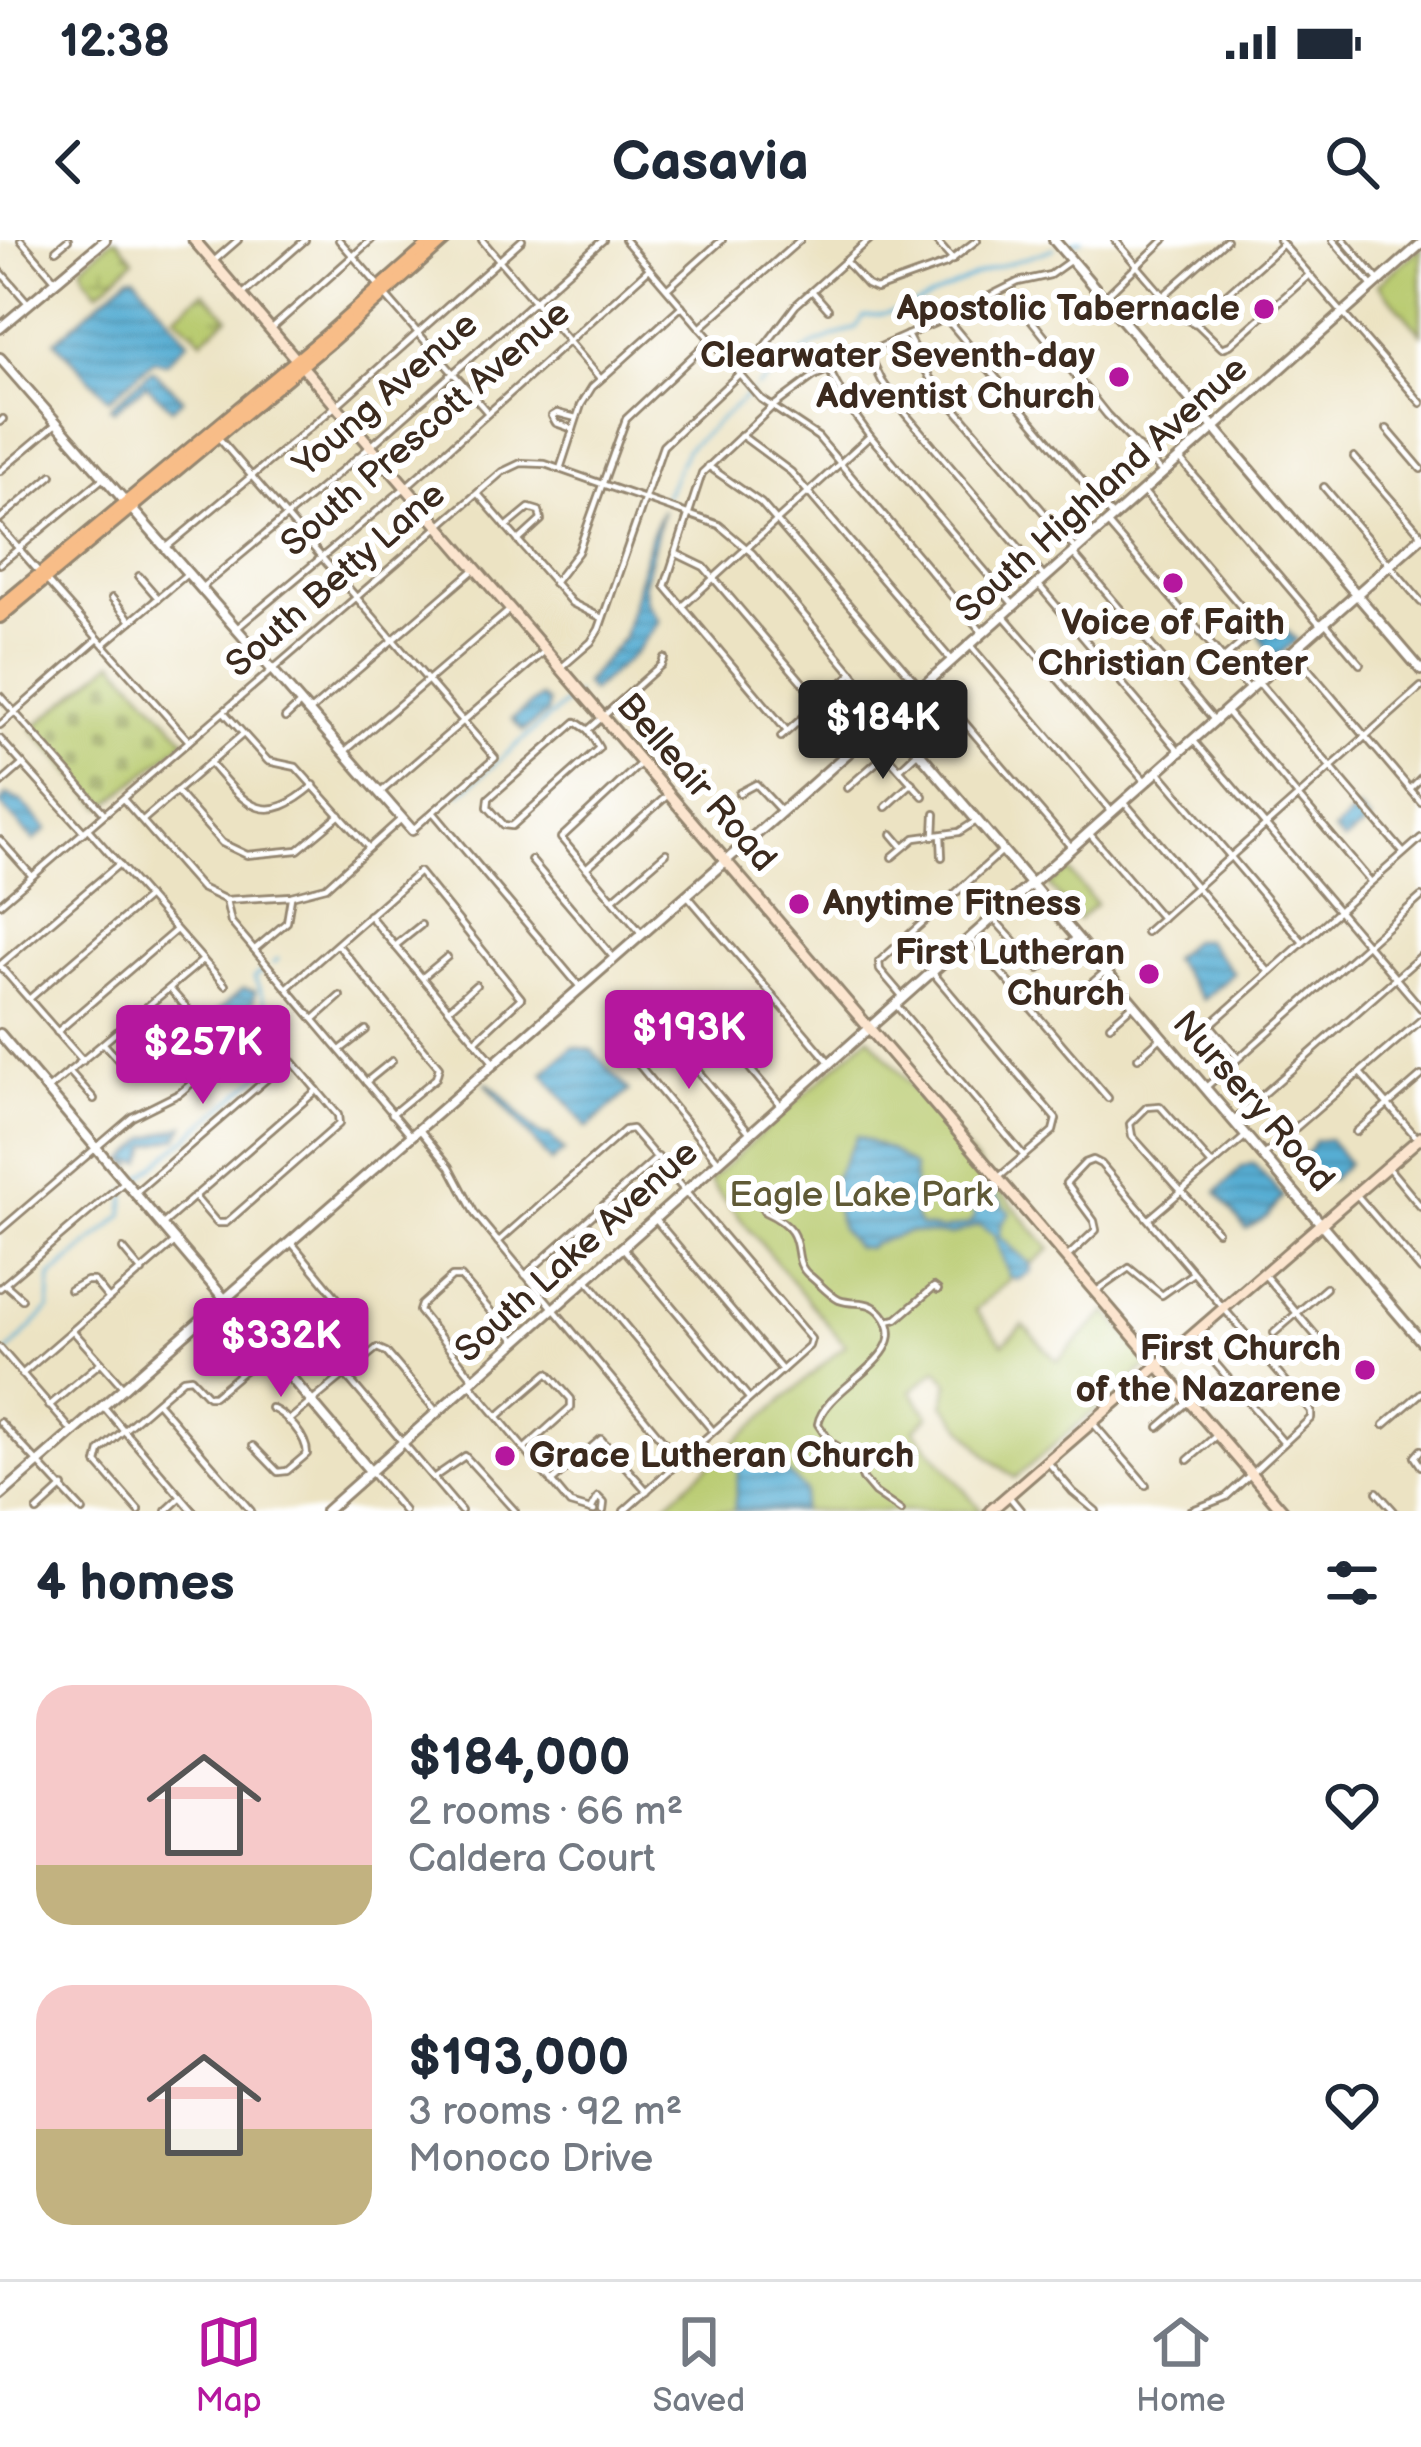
<!DOCTYPE html>
<html lang="en">
<head>
<meta charset="utf-8">
<style>
  body { margin:0; font-family:"Balsamiq Sans",sans-serif; background:#f2f2f3; color:#1f2937; height:100vh; display:flex; flex-direction:column; font-size:45px; white-space:nowrap }
  * { box-sizing:border-box; margin:0 }
  p { font-size:39px; color:#747a83 }
  .icon { flex:none; width:66px; height:66px; fill:none; stroke:currentColor; stroke-width:2; stroke-linecap:round; stroke-linejoin:round }
  .map { position:relative; height:1271px; overflow:hidden }
  .drawer { display:flex; flex-direction:column; background:#fff; flex:1 }
  .drawer>* { flex:none }
  .price { position:absolute; translate:-50% -102px; padding:0 27px; border-radius:12px; background:#b5179e; color:#fff; font-size:39px; line-height:78px; filter:drop-shadow(0 3px 6px #0008) }
  .price::after { content:''; position:absolute; left:50%; top:72px; width:36px; height:27px; margin-left:-18px; background:inherit; clip-path:polygon(0 0,100% 0,50% 100%) }
  .price.on { background:#222; color:#fff }
  ul { padding:0; list-style:none }
  li { display:flex; align-items:center; gap:36px; height:300px; padding:0 36px }
  li span { display:grid; place-items:center; flex:none; width:336px; height:240px; border-radius:36px; color:#555 }
  li>.icon { margin-inline-start:auto }
  span .icon { width:144px; height:144px; fill:#fffc; stroke-width:1 }
  li b { font-size:51px }
  h2 { display:flex; justify-content:space-between; align-items:center; height:144px; padding:0 36px; font-size:51px }
  .status { display:flex; justify-content:space-between; align-items:center; height:84px; padding:0 60px; background:#fff; direction:ltr }
  .status svg { height:33px; fill:currentColor }
  header { display:flex; justify-content:space-between; align-items:center; height:156px; padding:0 36px; background:#fff; font-size:54px; font-weight:600 }
  .tabs { display:flex; justify-content:space-around; align-items:center; height:168px; border-top:3px solid #e0e1e3; background:#fff; font-size:33px; color:#747a83 }
  .tabs a { display:grid; justify-items:center; gap:6px }
  .tabs .on { color:#b5179e }
  .map>svg:first-child { display:block }
  .wetland { fill:url(#wetland-marsh); stroke:#7a7a46; stroke-width:3 }
  .cemetery { fill:url(#cemetery-stones); stroke:#7a7a46; stroke-width:3 }
  .park { fill:#b8ca6e; stroke:#7a7a46; stroke-width:3 }
  .water { fill:url(#water-rules); stroke:#486c78; stroke-width:3 }
  .lines { fill:none; stroke-linecap:round; stroke-linejoin:round }
  .stream { stroke:#56add3; stroke-width:3 }
  .minor-casing { stroke:#948670; stroke-width:10 }
  .tertiary-casing { stroke:#948670; stroke-width:14 }
  .secondary-casing { stroke:#948670; stroke-width:15 }
  .primary-casing { stroke:#948670; stroke-width:16 }
  .minor { stroke:#fff; stroke-width:4.5 }
  .tertiary { stroke:#fff; stroke-width:8 }
  .secondary { stroke:#fce5cf; stroke-width:9 }
  .primary { stroke:#f8bd88; stroke-width:10 }
  .poi-dot { fill:#b5179e; stroke:#fff; stroke-width:4.5 }
  .labels { text-anchor:middle; dominant-baseline:central; stroke-width:12; stroke-linejoin:round; paint-order:stroke }
  .poi-label { font-size:36px; font-weight:bold; fill:#3b2a1e; stroke:#fff; text-anchor:end }
  .street-label { font-size:36px; fill:#3b2a1e; stroke:#fff }
  .park-label { font-size:36px; fill:#605a36; stroke:#fff }
</style>
</head>
<body>
<div class="status"><b>12:38</b><svg viewBox="0 0 49 12"><path d="M0 12V9h3v3zM5 12V6h3v6zM10 12V3h3v9zM15 12V0h3v12zM26 1h20v11H26zM47 4h2v5h-2z"/></svg></div>
<header><svg class="icon" aria-label="back" viewBox="0 0 24 24"><path d="M15 5l-7 7 7 7"/></svg>Casavia<svg class="icon" aria-label="search" viewBox="0 0 24 24"><circle cx="10" cy="10" r="6"/><path d="M15 15l6 6"/></svg></header>
<div class="map">
<svg width="1421" height="1271" viewBox="0 0 1421 1271">
  <defs>
    <pattern id="wetland-marsh" width="20" height="14" patternUnits="userSpaceOnUse" patternTransform="scale(3)"><rect width="20" height="14" fill="#b8ca6e"/><path d="M1 5h8M5 5V1M11 12h8M15 12V8" fill="none" stroke="#97a45a"/></pattern>
    <pattern id="cemetery-stones" width="16" height="16" patternUnits="userSpaceOnUse" patternTransform="scale(3)"><rect width="16" height="16" fill="#b8ca6e"/><path d="M2 7V4a2 2 0 0 1 4 0v3zM10 15v-3a2 2 0 0 1 4 0v3z" fill="#97a45a"/></pattern>
    <pattern id="water-rules" width="6" height="5" patternUnits="userSpaceOnUse" patternTransform="scale(3)"><rect width="6" height="5" fill="#56add3"/><path d="M0 2.5h6" fill="none" stroke="#488dab"/></pattern>
  </defs>
  <rect width="100%" height="100%" fill="#fff"/>
  <filter id="ink" filterUnits="userSpaceOnUse"><feTurbulence type="fractalNoise" baseFrequency=".00833" numOctaves="2"/><feDisplacementMap in="SourceGraphic" scale="24" xChannelSelector="R" yChannelSelector="G"/><feConvolveMatrix kernelMatrix="1 2 1 2 8 2 1 2 1" color-interpolation-filters="sRGB"/></filter>
  <filter id="wash" filterUnits="userSpaceOnUse"><feTurbulence type="fractalNoise" baseFrequency=".004" numOctaves="4" result="noise"/><feDisplacementMap in="SourceGraphic" scale="48" xChannelSelector="R" yChannelSelector="G"/><feGaussianBlur stdDeviation="2.7" result="paint"/><feColorMatrix in="noise" values="0 0 0 0 0 0 0 0 0 0 0 0 0 0 0 0 0 1.4 0 .05"/><feComposite in="paint" operator="in"/></filter>
  <g filter="url(#wash)">
    <rect width="100%" height="100%" fill="#ece3c3"/>
    <g class="wetland">
      <path d="M112 0H117L134 20 98 52 85 36 82 26Z"/>
      <path d="M203 52 228 77 202 100 175 75Z"/>
      <path d="M297 1075 315 1083 280 1112 270 1100Z"/>
    </g>
    <path class="cemetery" d="M114 421 186 500 103 568 32 489Z"/>
    <g class="park">
      <path d="M1421 7V93L1378 44Z"/>
      <path d="M1068 630 1096 664 1078 680 1049 645Z"/>
      <path d="M869 796 1050 1009 1033 1023 1030 1022 975 1070 1003 1104 1023 1085 1057 1121 1107 1072 1151 1123 1015 1238 988 1217 943 1164 949 1143 937 1129 911 1151 929 1176 914 1190 982 1271H658L845 1105 709 941Z"/>
    </g>
    <g class="water">
      <path d="M129 36H135L188 101 166 123 154 120 109 159 55 101Z"/>
      <path d="M152 130 183 159 172 169 146 145 114 170 110 167Z"/>
      <path d="M663 269 644 344 646 361 659 382 635 413 591 452 584 444 624 397 651 295Z"/>
      <path d="M1275 380 1297 400 1278 415 1267 409 1259 394Z"/>
      <path d="M541 457 548 463 547 473 523 491 512 479Z"/>
      <path d="M6 555 21 561 47 589 34 601 0 564Z"/>
      <path d="M1358 569 1370 581 1344 601 1334 591Z"/>
      <path d="M1192 700H1205L1234 733 1203 760 1172 719Z"/>
      <path d="M243 749 255 751 254 761 175 829 170 827 167 814Z"/>
      <path d="M573 807 592 810 629 851 587 888 543 833Z"/>
      <path d="M485 842C509 855 519 881 542 896H550L564 911 551 922Z"/>
      <path d="M184 886 177 898 149 905 142 922 130 921 134 928 125 921 148 898Z"/>
      <path d="M857 896 892 911 914 927 915 976 920 986 942 990 969 984 975 976 971 967 974 950 993 952 1010 973 1001 985 1000 997 1031 1025V1032L1017 1040 1009 1036 994 995 979 985 951 995 909 992 872 1004 869 1008 856 1007 841 989 830 947Z"/>
      <path d="M1329 899 1348 923 1331 940 1320 943 1304 917 1315 901Z"/>
      <path d="M1253 923 1283 956 1267 977 1246 989 1217 952 1242 927Z"/>
      <path d="M767 1211 805 1251 801 1271H734L739 1224 751 1212Z"/>
    </g>
    <g class="lines">
      <g class="stream">
        <path d="M1064 5 1082 0"/>
        <path d="M757 147 814 104 856 88 864 76C903 77 946 48 981 33 1005 23 1030 18 1054 8"/>
        <path d="M664 259 686 210 751 152"/>
        <path d="M460 554 576 454"/>
        <path d="M273 723 278 719"/>
        <path d="M136 942 259 836 269 770 254 737 265 729"/>
        <path d="M0 1120 49 1069 51 1037 123 975 126 950"/>
      </g>
    </g>
  </g>
  <g filter="url(#ink)">
    <g class="lines">
      <defs>
        <g id="minor">
          <path d="M21 0 56 41"/>
          <path d="M339 0 379 46"/>
          <path d="M482 0 599 137"/>
          <path d="M625 0 761 159 818 197 982 392"/>
          <path d="M1115 0 1182 78 1197 84 1222 108 1230 105 1309 35"/>
          <path d="M1279 0 1421 163"/>
          <path d="M1333 0 1372 46"/>
          <path d="M1344 0 1379 41"/>
          <path d="M936 1 953 20"/>
          <path d="M56 10 68 0"/>
          <path d="M215 20 238 0"/>
          <path d="M845 21 867 45 876 49 946 24 977 0"/>
          <path d="M0 31 28 63"/>
          <path d="M668 48 722 0"/>
          <path d="M813 52 828 69"/>
          <path d="M242 55 305 0"/>
          <path d="M385 55 488 173"/>
          <path d="M1163 56 1226 0"/>
          <path d="M1104 58 1164 0"/>
          <path d="M1025 72 1107 175 1161 231"/>
          <path d="M946 78 1112 276"/>
          <path d="M1194 83 1283 4"/>
          <path d="M272 88 371 0"/>
          <path d="M700 88 800 0"/>
          <path d="M907 95 931 140 1075 309"/>
          <path d="M868 112 882 141 903 171 1044 337"/>
          <path d="M829 130 847 164 870 196 1013 364"/>
          <path d="M0 182 3 179"/>
          <path d="M573 189 556 183 552 176 557 173 576 178"/>
          <path d="M1387 189 1421 229"/>
          <path d="M741 195 791 232 951 420"/>
          <path d="M217 196 495 518 412 590"/>
          <path d="M1354 217 1421 294"/>
          <path d="M1179 218 1318 382 1327 385 1360 424"/>
          <path d="M708 226 761 263 919 446"/>
          <path d="M560 229 581 165 592 147 682 66"/>
          <path d="M0 231 57 183"/>
          <path d="M1324 247 1421 362"/>
          <path d="M1142 250 1259 388 1223 419"/>
          <path d="M478 254 572 363 602 378"/>
          <path d="M0 279 52 235"/>
          <path d="M1106 282 1250 450"/>
          <path d="M0 287 39 332"/>
          <path d="M506 287 529 268 539 271 541 280 518 301"/>
          <path d="M168 306 337 165 522 0"/>
          <path d="M1072 312 1215 481"/>
          <path d="M675 313 704 327 820 463"/>
          <path d="M0 324 102 239"/>
          <path d="M139 336 158 358"/>
          <path d="M47 341 189 501"/>
          <path d="M554 343 578 312 626 179 710 100"/>
          <path d="M1037 343 1180 512"/>
          <path d="M201 348 371 206 603 0"/>
          <path d="M112 358 131 381"/>
          <path d="M683 366 870 196"/>
          <path d="M1002 374 1146 542"/>
          <path d="M237 388 407 246 649 29"/>
          <path d="M105 403 188 333"/>
          <path d="M969 404 1112 572"/>
          <path d="M1293 411 1421 562"/>
          <path d="M562 427 591 402 599 389 663 206 754 120 796 65 869 0"/>
          <path d="M928 440 1072 608"/>
          <path d="M1258 442 1402 611"/>
          <path d="M0 456 104 573"/>
          <path d="M1226 471 1370 641"/>
          <path d="M224 472 268 521 296 527 369 608"/>
          <path d="M309 472 476 328"/>
          <path d="M285 478 301 463"/>
          <path d="M576 482 588 490 599 508 512 586 504 585 488 567 489 558Z"/>
          <path d="M0 485 98 399"/>
          <path d="M588 490 661 425 664 418"/>
          <path d="M787 491 665 346 702 233 772 167 814 136 946 78 1018 42 1050 35 1071 20"/>
          <path d="M781 497 853 433"/>
          <path d="M0 499 84 592"/>
          <path d="M1193 500 1421 768"/>
          <path d="M874 501 923 556"/>
          <path d="M344 512 511 369"/>
          <path d="M210 523C247 566 263 589 314 545"/>
          <path d="M640 524 561 598 642 694"/>
          <path d="M900 529 918 512"/>
          <path d="M1158 531 1302 701"/>
          <path d="M0 544 23 524"/>
          <path d="M847 548 886 514"/>
          <path d="M1410 549 1421 538"/>
          <path d="M176 551 222 603 247 615 298 610 340 575"/>
          <path d="M382 551 546 410"/>
          <path d="M739 553 756 544 782 572"/>
          <path d="M123 559 201 648 226 660 291 656 326 647 400 580"/>
          <path d="M1124 562 1268 731"/>
          <path d="M886 567 912 543"/>
          <path d="M433 572 580 747"/>
          <path d="M143 580 243 494"/>
          <path d="M88 589 225 745"/>
          <path d="M1089 593 1162 678"/>
          <path d="M892 594 903 607"/>
          <path d="M941 595 942 617"/>
          <path d="M934 596 935 574"/>
          <path d="M0 600 32 636"/>
          <path d="M892 617 915 598 959 592 976 581"/>
          <path d="M531 620 613 717"/>
          <path d="M586 628 669 554"/>
          <path d="M687 655 830 823"/>
          <path d="M613 659 666 613"/>
          <path d="M226 660 231 682 410 894"/>
          <path d="M0 664 502 232 521 223 545 224 719 285 752 313 888 476"/>
          <path d="M369 675 493 822"/>
          <path d="M993 678 1039 729 1077 697"/>
          <path d="M1146 692 1421 447"/>
          <path d="M971 698 1108 858"/>
          <path d="M338 705 439 827 436 838 392 874"/>
          <path d="M395 706 421 685"/>
          <path d="M255 709 287 682 291 658"/>
          <path d="M0 725 119 624"/>
          <path d="M0 726 83 821"/>
          <path d="M933 733 1056 879 1053 891 998 938"/>
          <path d="M424 736 447 717"/>
          <path d="M288 747 419 632 521 758 475 801"/>
          <path d="M170 749 192 774"/>
          <path d="M1081 752 1106 731"/>
          <path d="M903 757 880 730 879 722 1002 611"/>
          <path d="M29 759 148 657"/>
          <path d="M896 765 1024 916"/>
          <path d="M449 769 476 745"/>
          <path d="M138 777 159 802"/>
          <path d="M314 779 340 756"/>
          <path d="M658 784 751 894"/>
          <path d="M1110 785 1134 764"/>
          <path d="M57 792 176 690"/>
          <path d="M105 805 127 830"/>
          <path d="M340 810 366 790"/>
          <path d="M1138 818 1162 797"/>
          <path d="M1238 818 1210 785 1421 598"/>
          <path d="M69 831 94 859"/>
          <path d="M1360 833 1419 900"/>
          <path d="M366 842 392 821"/>
          <path d="M1205 848 1421 657"/>
          <path d="M48 849 203 720"/>
          <path d="M1233 881 1421 716"/>
          <path d="M420 890 450 927 475 974 679 1220"/>
          <path d="M1356 892 1421 836"/>
          <path d="M1263 916 1421 780"/>
          <path d="M719 922 630 814 633 806 683 762 695 763 782 867"/>
          <path d="M1212 925 1160 866 1147 867 1130 884 1132 896 1217 991"/>
          <path d="M1387 926 1421 967"/>
          <path d="M765 947 756 948 755 954 765 972C814 994 786 1017 810 1036 819 1043 829 1055 839 1060 855 1066 869 1058 882 1074 917 1116 824 1146 818 1184L830 1202 854 1217 863 1239 875 1253 901 1271"/>
          <path d="M136 952 285 823 293 822 338 875 339 884 226 983H217L194 956"/>
          <path d="M1355 953 1421 1030"/>
          <path d="M1150 978 1246 896"/>
          <path d="M655 979 782 1130"/>
          <path d="M163 984 317 850"/>
          <path d="M0 990 132 877 180 853 244 799 253 798"/>
          <path d="M291 1002 361 1087"/>
          <path d="M498 1002 625 890 632 889 811 1099 809 1106 624 1271"/>
          <path d="M623 1008 749 1158"/>
          <path d="M123 1009 142 1032"/>
          <path d="M1066 1018 1096 990 1094 981 1066 943 1085 923 1093 920 1101 924 1311 1171V1178L1226 1257 1190 1271"/>
          <path d="M1263 1033 1333 1116"/>
          <path d="M525 1035 658 917"/>
          <path d="M587 1040 713 1191"/>
          <path d="M5 1044 22 1059"/>
          <path d="M0 1048 123 943"/>
          <path d="M70 1050 86 1041H94L108 1058"/>
          <path d="M1095 1052 1129 1028 1162 1055 1193 1033"/>
          <path d="M887 1081 897 1079 934 1047 938 1050"/>
          <path d="M73 1091 124 1148"/>
          <path d="M1274 1093 1326 1048"/>
          <path d="M1191 1095 1283 1202"/>
          <path d="M0 1108 71 1190"/>
          <path d="M225 1108 245 1130"/>
          <path d="M281 1122 346 1068"/>
          <path d="M344 1133 461 1271"/>
          <path d="M22 1134 176 1001"/>
          <path d="M472 1137 419 1071 421 1065 452 1037H461L517 1102"/>
          <path d="M471 1145 570 1264 594 1271"/>
          <path d="M157 1162 251 1271"/>
          <path d="M49 1166 100 1123"/>
          <path d="M103 1166 193 1271"/>
          <path d="M498 1176 548 1133 571 1159V1167L524 1209"/>
          <path d="M288 1181 377 1108 386 1112 437 1172"/>
          <path d="M0 1182 83 1271"/>
          <path d="M1092 1182 1146 1245"/>
          <path d="M1384 1185 1421 1153"/>
          <path d="M1159 1187 1189 1161"/>
          <path d="M253 1206 278 1232 287 1231 307 1214C307 1197 287 1175 271 1168"/>
          <path d="M1421 1210 1415 1217 1421 1226"/>
          <path d="M1188 1220 1218 1194"/>
          <path d="M1047 1221 1073 1252 1096 1271"/>
          <path d="M371 1232 404 1271"/>
          <path d="M433 1238 465 1216 515 1271"/>
          <path d="M551 1242 601 1199 647 1251"/>
          <path d="M1377 1252 1394 1271"/>
          <path d="M1008 1255 1021 1271"/>
          <path d="M592 1268 598 1257 604 1263 603 1271"/>
          <path d="M37 1271 63 1247"/>
          <path d="M139 1271 97 1223 100 1211 183 1139 191 1138 208 1156H214L266 1112"/>
          <path d="M166 1271 181 1257"/>
        </g>
        <g id="tertiary">
          <path d="M1054 0 1421 430"/>
          <path d="M0 88 105 0"/>
          <path d="M0 118 412 590"/>
          <path d="M888 476 1421 1101"/>
          <path d="M0 794 371 1232"/>
          <path d="M0 1256 769 583 1421 4"/>
          <path d="M326 1271 1421 297"/>
        </g>
        <g id="secondary">
          <path d="M194 0 1283 1271"/>
          <path d="M990 1271 1421 897"/>
        </g>
        <g id="primary">
          <path d="M0 367 324 97 434 0"/>
          <path d="M0 377 329 103 445 0"/>
        </g>
      </defs>
      <use href="#minor" class="minor-casing"/>
      <use href="#tertiary" class="tertiary-casing"/>
      <use href="#secondary" class="secondary-casing"/>
      <use href="#primary" class="primary-casing"/>
      <use href="#minor" class="minor"/>
      <use href="#tertiary" class="tertiary"/>
      <use href="#secondary" class="secondary"/>
      <use href="#primary" class="primary"/>
    </g>
  </g>
  <g class="poi-dot">
    <circle cx="1264" cy="69" r="12"/>
    <circle cx="1119" cy="137" r="12"/>
    <circle cx="1173" cy="343" r="12"/>
    <circle cx="799" cy="664" r="12"/>
    <circle cx="1149" cy="734" r="12"/>
    <circle cx="1365" cy="1130" r="12"/>
    <circle cx="505" cy="1216" r="12"/>
  </g>
  <g class="labels">
    <g class="poi-label">
      <text x="1240" y="69">Apostolic Tabernacle</text>
      <text x="1095" y="116">Clearwater Seventh-day<tspan x="1095" dy="41">Adventist Church</tspan></text>
      <text x="1173" y="383" text-anchor="middle">Voice of Faith<tspan x="1173" dy="41">Christian Center</tspan></text>
      <text x="823" y="664" text-anchor="start">Anytime Fitness</text>
      <text x="1125" y="713">First Lutheran<tspan x="1125" dy="41">Church</tspan></text>
      <text x="1341" y="1109">First Church<tspan x="1341" dy="41">of the Nazarene</tspan></text>
      <text x="529" y="1216" text-anchor="start">Grace Lutheran Church</text>
    </g>
    <g class="street-label">
      <text transform="translate(386 155) rotate(-41)">Young Avenue</text>
      <text transform="translate(426 189) rotate(-41)">South Prescott Avenue</text>
      <text transform="translate(1102 250) rotate(-42)">South Highland Avenue</text>
      <text transform="translate(336 340) rotate(-41)">South Betty Lane</text>
      <text transform="translate(696 543) rotate(49)">Belleair Road</text>
      <text transform="translate(1253 862) rotate(49)">Nursery Road</text>
      <text transform="translate(577 1012) rotate(-42)">South Lake Avenue</text>
    </g>
    <g class="park-label">
      <text x="861" y="955">Eagle Lake Park</text>
    </g>
  </g>
</svg>
<b class="price on" style="left:883px;top:542px">$184K</b>
<b class="price" style="left:689px;top:852px">$193K</b>
<b class="price" style="left:203px;top:867px">$257K</b>
<b class="price" style="left:281px;top:1160px">$332K</b>
</div>
<section class="drawer">
<h2>4 homes<svg class="icon" aria-label="filters" viewBox="0 0 24 24"><path d="M4 7h16M4 17h16"/><circle cx="9" cy="7" r="2"/><circle cx="15" cy="17" r="2"/></svg></h2>
<ul>
<li><span style="background:linear-gradient(#f6c9c9 75%,#c2b280 0)"><svg class="icon" aria-label="home" viewBox="0 0 24 24"><path d="M3 11l9-7 9 7M6 9v11h12V9"/></svg></span><div><b>$184,000</b><p>2 rooms · 66 m²</p><p>Caldera Court</p></div><svg class="icon" aria-label="heart" viewBox="0 0 24 24"><path d="M12 20l-8-8c-3-5 5-10 8-4 3-6 11-1 8 4z"/></svg></li>
<li><span style="background:linear-gradient(#f6c9c9 60%,#c2b280 0)"><svg class="icon" aria-label="home" viewBox="0 0 24 24"><path d="M3 11l9-7 9 7M6 9v11h12V9"/></svg></span><div><b>$193,000</b><p>3 rooms · 92 m²</p><p>Monoco Drive</p></div><svg class="icon" aria-label="heart" viewBox="0 0 24 24"><path d="M12 20l-8-8c-3-5 5-10 8-4 3-6 11-1 8 4z"/></svg></li>
</ul>
</section>
<nav class="tabs">
<a class="on"><svg class="icon" aria-label="map" viewBox="0 0 24 24"><path d="M3 6l6-2 6 2 6-2v14l-6 2-6-2-6 2zM9 4v14M15 6v14"/></svg>Map</a>
<a><svg class="icon" aria-label="saved" viewBox="0 0 24 24"><path d="M7 4h10v16l-5-4-5 4z"/></svg>Saved</a>
<a><svg class="icon" aria-label="home" viewBox="0 0 24 24"><path d="M3 11l9-7 9 7M6 9v11h12V9"/></svg>Home</a>
</nav>
</body>
</html>
